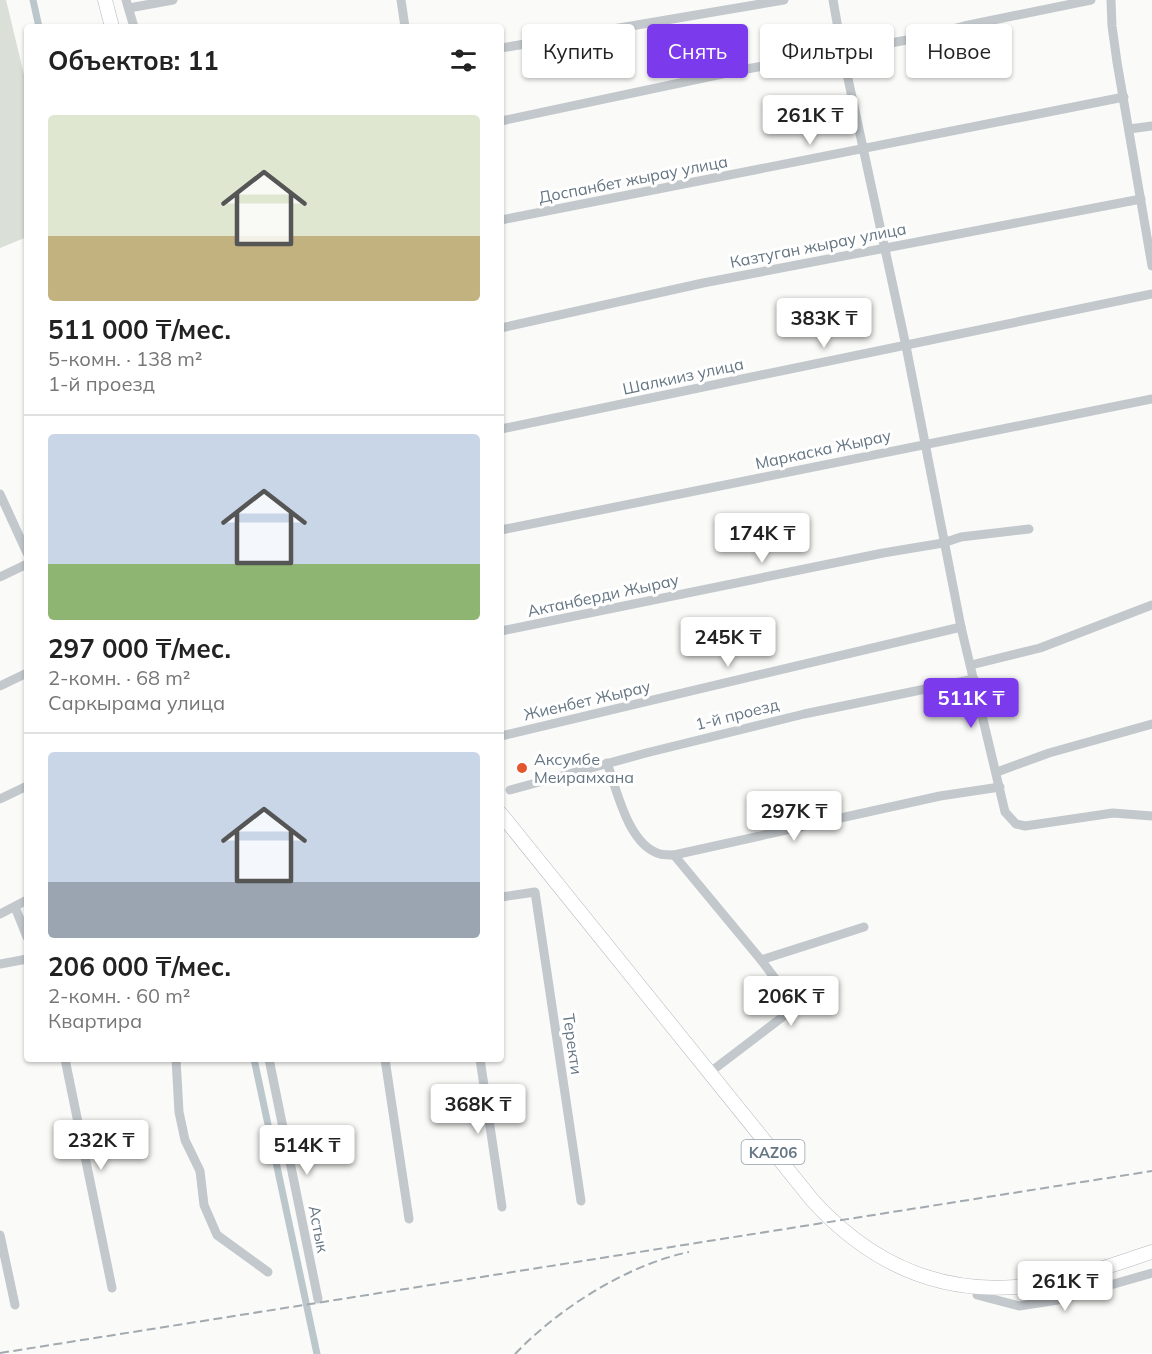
<!DOCTYPE html>
<html lang="ru">
<head>
<meta charset="utf-8">
<style>
  body { margin:0; font-family:Mulish,sans-serif; background:#f6f6f6; color:#222; height:100vh; display:flex; flex-direction:column; font-size:22px; white-space:nowrap }
  * { box-sizing:border-box; margin:0 }
  p { font-size:20px; color:#767676 }
  .icon { flex:none; width:33px; height:33px; fill:none; stroke:currentColor; stroke-width:2; stroke-linecap:round; stroke-linejoin:round }
  .map { position:relative; flex:1; overflow:hidden }
  .details { position:absolute; left:24px; top:24px; width:480px; height:1038px; display:flex; flex-direction:column; background:#fff; border-radius:6px; box-shadow:0 2px 4px #0004 }
  .details>* { flex:none }
  .banner { position:absolute; left:522px; top:24px; width:540px; height:54px; display:flex; gap:12px }
  .price { position:absolute; translate:-50% -51px; padding:0 14px; border-radius:6px; background:#fff; color:#222; font-size:20px; line-height:39px; filter:drop-shadow(0 2px 3px #0008) }
  .price::after { content:''; position:absolute; left:50%; top:36px; width:18px; height:14px; margin-left:-9px; background:inherit; clip-path:polygon(0 0,100% 0,50% 100%) }
  .price.current { background:#7c3aed; color:#fff }
  ul { padding:0; list-style:none }
  li { display:grid; align-content:center; gap:12px; height:318px; padding:0 24px }
  li+li { border-top:2px solid #e0e0e0 }
  li span { display:grid; place-items:center; height:186px; border-radius:6px; color:#555 }
  li>.icon { margin-inline-start:auto }
  span .icon { width:108px; height:108px; fill:#fffc; stroke-width:1 }
  li b { font-size:26px }
  h2 { display:flex; justify-content:space-between; align-items:center; height:72px; padding:0 24px; font-size:26px }
  .tag { padding:0 21px; border-radius:6px; background:#fff; box-shadow:0 2px 4px #0004; font-size:21px; line-height:54px }
  .tag.current { background:#7c3aed; color:#fff }
  .map>svg:first-child { display:block }
  .green { fill:#dadfd7 }
  .lines { fill:none; stroke-linecap:round; stroke-linejoin:round }
  .canal { stroke:#bbc7cb; stroke-width:7 }
  .highway-casing { stroke:#b4b9bd; stroke-width:15 }
  .minor { stroke:#c3c8cc; stroke-width:9 }
  .highway { stroke:#fff; stroke-width:14 }
  .rail { stroke:#a2aab0; stroke-width:2; stroke-dasharray:9 4.5; stroke-linecap:butt }
  .poi-dot { fill:#e4572e; stroke:#fff; stroke-width:2 }
  .labels { text-anchor:middle; dominant-baseline:central; stroke-width:6; stroke-linejoin:round; paint-order:stroke }
  .shield { fill:#fff; stroke:#939fa8; stroke-width:1.5 }
  .shield-label { font-size:15px; font-weight:bold; fill:#657683 }
  .street-label { font-size:16px; fill:#657683; stroke:#fff }
  .poi-label { font-size:16px; fill:#657683; stroke:#fff; text-anchor:start }
</style>
</head>
<body>
<div class="map">
<svg width="1152" height="1354" viewBox="0 0 1152 1354">
  <rect width="100%" height="100%" fill="#fafaf8"/>
  <path class="green" d="M0 0H6L27 87V237L0 248Z"/>
  <g class="lines">
    <g class="canal">
      <path d="M33 0 39 27"/>
      <path d="M254 1059 317 1354"/>
    </g>
    <defs>
      <g id="highway">
        <path d="M105 0 112 27"/>
        <path d="M501 814 813 1201C867 1260 933 1293 1015 1287 1062 1284 1108 1266 1152 1252"/>
      </g>
    </defs>
    <use href="#highway" class="highway-casing"/>
    <g class="minor">
      <path d="M126 0 134 27"/>
      <path d="M401 0 405 27"/>
      <path d="M833 0 842 51 906 346 961 627 1005 812 1016 824 1025 826 1113 813 1152 816"/>
      <path d="M1111 0 1112 26 1117 62 1152 266"/>
      <path d="M129 8 173 0"/>
      <path d="M501 48 784 0"/>
      <path d="M501 121 741 70 918 38 964 26 1091 0"/>
      <path d="M1129 129 1152 126"/>
      <path d="M501 220 1124 97"/>
      <path d="M501 328 703 283 1141 199"/>
      <path d="M501 429 1152 294"/>
      <path d="M0 494 27 553"/>
      <path d="M501 530 1152 399"/>
      <path d="M0 577 27 564"/>
      <path d="M501 631 883 553 943 543 961 537 1029 529"/>
      <path d="M971 665 1040 648 1152 605"/>
      <path d="M0 686 27 673"/>
      <path d="M501 736 961 627"/>
      <path d="M607 763C617 790 628 845 660 854 665 855 670 855 674 855"/>
      <path d="M997 772 1049 753 1152 724"/>
      <path d="M510 790 646 753 804 714 974 679"/>
      <path d="M0 799 27 786"/>
      <path d="M501 897 535 892 581 1201"/>
      <path d="M15 907 27 937"/>
      <path d="M0 914 27 900"/>
      <path d="M761 960 864 927"/>
      <path d="M0 964 27 959"/>
      <path d="M65 1059 112 1288"/>
      <path d="M176 1059 179 1112 185 1140 200 1171 204 1205 217 1235 268 1272"/>
      <path d="M269 1059 318 1299"/>
      <path d="M385 1059 409 1219"/>
      <path d="M480 1059 502 1207"/>
      <path d="M709 1073 789 1012 793 1008V1002L761 960 674 855 940 796 1000 787"/>
      <path d="M0 1235 15 1305"/>
      <path d="M977 1295 1019 1306 1058 1300 1152 1273"/>
    </g>
    <use href="#highway" class="highway"/>
    <g class="rail">
      <path d="M0 1353 1152 1171"/>
      <path d="M515 1354C559 1308 627 1265 689 1252"/>
    </g>
  </g>
  <circle class="poi-dot" cx="522" cy="768" r="6"/>
  <g class="labels">
    <rect class="shield" x="741.5" y="1140" width="63" height="24" rx="4.5"/>
    <g class="shield-label">
      <text x="773" y="1152">KАZ06</text>
    </g>
    <g class="street-label">
      <text transform="translate(633 179) rotate(-11)">Доспанбет жырау улица</text>
      <text transform="translate(818 245) rotate(-11)">Казтуган жырау улица</text>
      <text transform="translate(683 376) rotate(-12)">Шалкииз улица</text>
      <text transform="translate(823 449) rotate(-12)">Маркаска Жырау</text>
      <text transform="translate(603 595) rotate(-12)">Актанберди Жырау</text>
      <text transform="translate(587 700) rotate(-13)">Жиенбет Жырау</text>
      <text transform="translate(737 714) rotate(-14)">1-й проезд</text>
      <text transform="translate(573 1044) rotate(82)">Теректи</text>
      <text transform="translate(319 1229) rotate(79)">Астык</text>
    </g>
    <g class="poi-label">
      <text x="534" y="759">Аксумбе<tspan x="534" dy="18">Меирамхана</tspan></text>
    </g>
  </g>
</svg>
<b class="price" style="left:810px;top:146px">261K ₸</b>
<b class="price" style="left:824px;top:349px">383K ₸</b>
<b class="price" style="left:762px;top:564px">174K ₸</b>
<b class="price" style="left:728px;top:668px">245K ₸</b>
<b class="price current" style="left:971px;top:729px">511K ₸</b>
<b class="price" style="left:794px;top:842px">297K ₸</b>
<b class="price" style="left:791px;top:1027px">206K ₸</b>
<b class="price" style="left:478px;top:1135px">368K ₸</b>
<b class="price" style="left:101px;top:1171px">232K ₸</b>
<b class="price" style="left:307px;top:1176px">514K ₸</b>
<b class="price" style="left:1065px;top:1312px">261K ₸</b>
<div class="banner">
<a class="tag">Купить</a>
<a class="tag current">Снять</a>
<a class="tag">Фильтры</a>
<a class="tag">Новое</a>
</div>
<section class="details">
<h2>Объектов: 11<svg class="icon" aria-label="filters" viewBox="0 0 24 24"><path d="M4 7h16M4 17h16"/><circle cx="9" cy="7" r="2"/><circle cx="15" cy="17" r="2"/></svg></h2>
<ul>
<li><span style="background:linear-gradient(#dfe7d0 65%,#c2b280 0)"><svg class="icon" aria-label="home" viewBox="0 0 24 24"><path d="M3 11l9-7 9 7M6 9v11h12V9"/></svg></span><div><b>511 000 ₸/мес.</b><p>5-комн. · 138 m²</p><p>1-й проезд</p></div></li>
<li><span style="background:linear-gradient(#c9d6e8 70%,#8fb573 0)"><svg class="icon" aria-label="home" viewBox="0 0 24 24"><path d="M3 11l9-7 9 7M6 9v11h12V9"/></svg></span><div><b>297 000 ₸/мес.</b><p>2-комн. · 68 m²</p><p>Саркырама улица</p></div></li>
<li><span style="background:linear-gradient(#c9d6e8 70%,#9aa5b1 0)"><svg class="icon" aria-label="home" viewBox="0 0 24 24"><path d="M3 11l9-7 9 7M6 9v11h12V9"/></svg></span><div><b>206 000 ₸/мес.</b><p>2-комн. · 60 m²</p><p>Квартира</p></div></li>
</ul>
</section>
</div>
</body>
</html>
